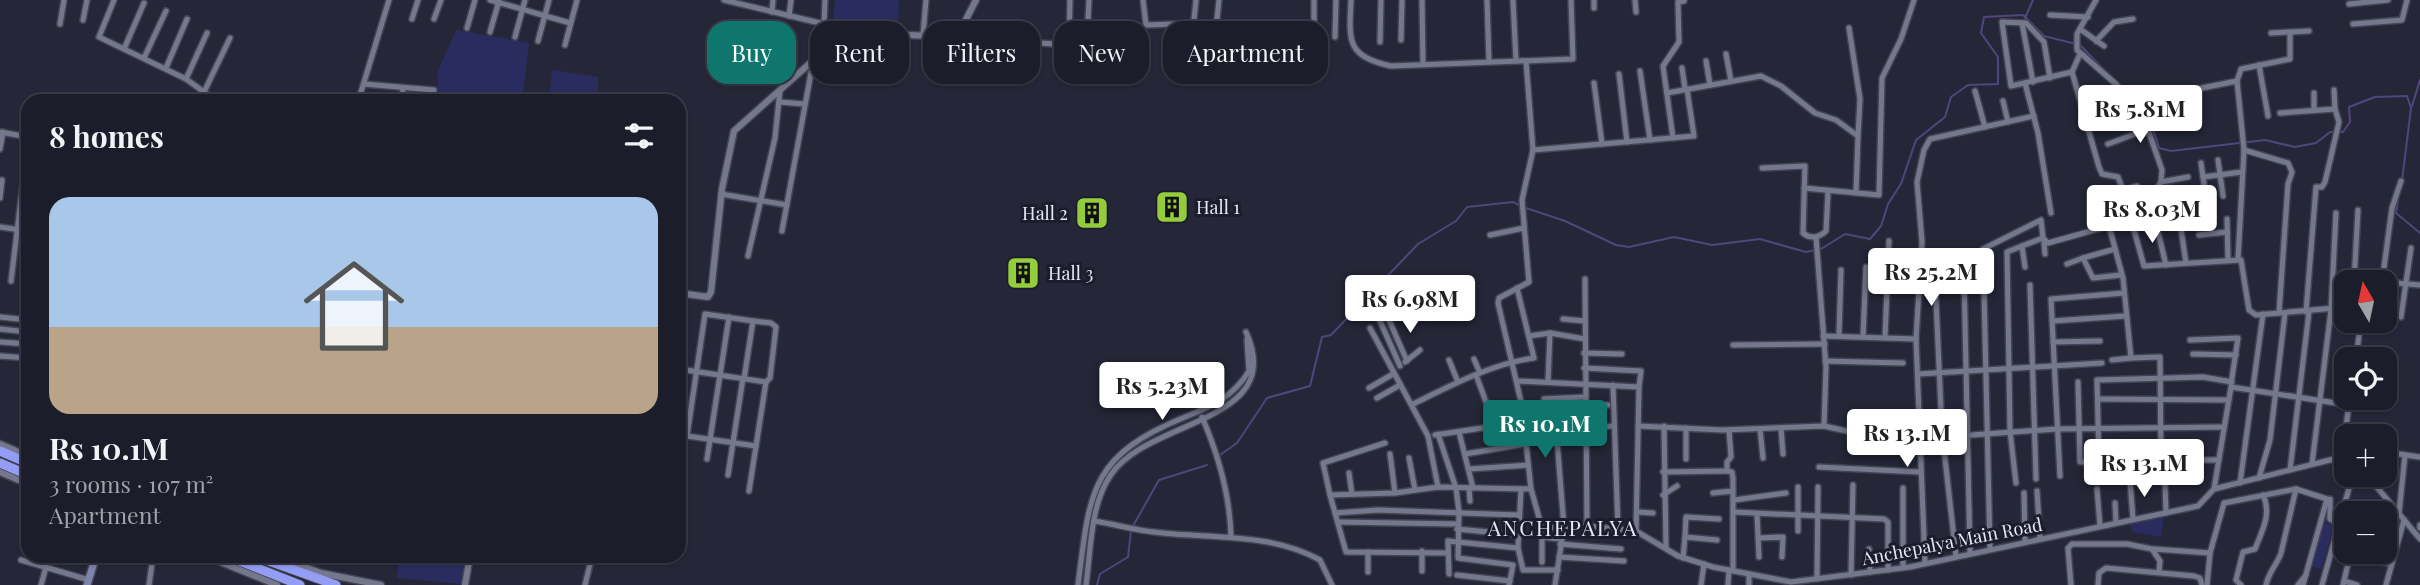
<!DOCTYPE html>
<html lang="en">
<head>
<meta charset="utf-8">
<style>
  body { margin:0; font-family:"Playfair Display",serif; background:#292a36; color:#f1f3f6; height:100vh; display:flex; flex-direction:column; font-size:26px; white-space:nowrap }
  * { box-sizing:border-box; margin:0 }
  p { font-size:23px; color:#a0a2a8 }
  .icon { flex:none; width:38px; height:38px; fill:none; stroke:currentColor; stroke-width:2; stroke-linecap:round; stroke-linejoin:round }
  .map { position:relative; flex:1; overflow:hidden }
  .side { position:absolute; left:21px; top:94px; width:665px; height:469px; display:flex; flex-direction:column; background:#1c1d2a; border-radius:21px; box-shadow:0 2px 5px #0004,0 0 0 2px #3a3b47 }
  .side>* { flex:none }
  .top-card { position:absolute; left:707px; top:21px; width:665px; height:63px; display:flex; gap:14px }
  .needle { width:46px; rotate:351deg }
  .controls { position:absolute; left:2334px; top:270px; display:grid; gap:14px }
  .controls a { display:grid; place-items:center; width:63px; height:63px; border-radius:14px; background:#1c1d2a; box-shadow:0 2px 5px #0004,0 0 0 2px #3a3b47; font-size:35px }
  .price { position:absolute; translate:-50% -60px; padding:0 16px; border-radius:7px; background:#fff; color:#222; font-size:23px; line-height:46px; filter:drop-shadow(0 2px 4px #0008) }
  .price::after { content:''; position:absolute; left:50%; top:42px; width:21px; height:16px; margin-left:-10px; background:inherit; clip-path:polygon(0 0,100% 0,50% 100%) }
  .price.active { background:#0f766e; color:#fff }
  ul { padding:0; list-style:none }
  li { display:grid; align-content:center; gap:14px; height:371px; padding:0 28px }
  li span { display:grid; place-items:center; height:217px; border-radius:21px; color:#555 }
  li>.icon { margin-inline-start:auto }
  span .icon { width:126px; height:126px; fill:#fffc; stroke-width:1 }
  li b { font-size:30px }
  h2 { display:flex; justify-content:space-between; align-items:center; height:84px; padding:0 28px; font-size:30px }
  .tag { padding:0 24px; border-radius:21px; background:#1c1d2a; box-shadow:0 2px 5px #0004,0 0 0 2px #3a3b47; font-size:24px; line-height:63px }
  .tag.active { background:#0f766e; color:#fff }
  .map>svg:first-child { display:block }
  .green { fill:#2a2c5f }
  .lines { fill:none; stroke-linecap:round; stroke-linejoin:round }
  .stream { stroke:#51457d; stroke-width:2 }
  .minor-casing { stroke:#424452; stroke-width:8 }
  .tertiary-casing { stroke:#424452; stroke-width:9 }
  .secondary-casing { stroke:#424452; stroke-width:10 }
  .motorway-casing { stroke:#424452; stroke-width:11 }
  .minor { stroke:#75788d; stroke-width:5 }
  .tertiary { stroke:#75788d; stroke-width:6 }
  .secondary { stroke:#7e83ac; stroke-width:7 }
  .motorway { stroke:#949df4; stroke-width:9 }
  .labels { text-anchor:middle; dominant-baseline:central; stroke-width:6; stroke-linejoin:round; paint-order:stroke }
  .poi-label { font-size:18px; fill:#e5e7f2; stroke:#1b1d2e; text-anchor:start }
  .street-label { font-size:18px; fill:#e5e7f2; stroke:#1b1d2e }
  .quarter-label { font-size:21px; letter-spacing:2px; fill:#e5e7f2; stroke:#1b1d2e }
</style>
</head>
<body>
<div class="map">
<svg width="2420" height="585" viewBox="0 0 2420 585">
  <rect width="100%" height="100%" fill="#252738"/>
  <g class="green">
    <path d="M835 0H899L898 29 833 24Z"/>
    <path d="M456 30 529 43 522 101H439L437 73Z"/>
    <path d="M552 70 598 77V91L549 101Z"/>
    <path d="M2164 515 2161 537 2132 532 2130 522Z"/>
    <path d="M2323 522 2334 525 2321 569 2310 566Z"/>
    <path d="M399 557H467L463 584 397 578Z"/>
  </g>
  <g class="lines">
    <g class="stream">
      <path d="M2025 18 2033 0"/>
      <path d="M2412 106 2420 80"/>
      <path d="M2143 112 2152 125 2159 148 2171 151 2265 140 2295 147 2316 143 2330 132H2343L2350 122 2349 107 2375 97 2407 96 2411 108 2402 181"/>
      <path d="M2399 194 2396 213 2420 233"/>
      <path d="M1526 208 1565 221 1616 245 1629 247 1674 237 1712 245 1760 239 1806 252 1821 249 1845 234 1870 239 1881 226 1888 204 1901 184 1916 140 1945 117 1951 97 1968 85 1998 84V57L1981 33 1984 17 2023 15 2044 36 2080 45 2140 107"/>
      <path d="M1220 455 1237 443 1267 398 1310 386 1322 337 1331 335 1418 244 1456 221 1467 207 1513 202 1521 206"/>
      <path d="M1133 526 1159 480 1207 465"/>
      <path d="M1097 585 1100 574 1128 557 1131 531"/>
    </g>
    <defs>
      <g id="minor">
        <path d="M114 0 99 37 186 79 218 102"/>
        <path d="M490 0 570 23"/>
        <path d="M724 0 824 24 844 33"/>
        <path d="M1143 0 1146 25 1175 24"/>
        <path d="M1351 0C1349 41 1346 56 1391 66L1573 59 1571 0"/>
        <path d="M1422 0 1423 64"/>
        <path d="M1487 0 1489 62"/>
        <path d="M1513 0 1516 61"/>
        <path d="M1594 0V8"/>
        <path d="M1635 0 1636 12"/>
        <path d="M2096 0 2077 34V50L2117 85 2146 124 2162 170 2161 182 2150 199 2166 265"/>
        <path d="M2349 4 2388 0"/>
        <path d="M772 12 773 0"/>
        <path d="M2050 15 2088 17"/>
        <path d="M789 16 791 0"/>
        <path d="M412 19 418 0"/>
        <path d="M434 19 441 0"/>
        <path d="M83 20 87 0"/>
        <path d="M2022 23 2033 82"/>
        <path d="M60 24 64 0"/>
        <path d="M824 24 825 0"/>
        <path d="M2353 24 2402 20 2407 0"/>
        <path d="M467 28 475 0"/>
        <path d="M1849 28 1860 99 1858 136"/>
        <path d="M2080 29 2104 46"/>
        <path d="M490 32 499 1"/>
        <path d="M2271 33 2309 31"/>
        <path d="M923 35 926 0"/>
        <path d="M1314 35V0"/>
        <path d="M515 37 525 0"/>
        <path d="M952 37 1069 45 1070 0"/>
        <path d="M1335 37 1336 0"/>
        <path d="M1070 39 1087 40 1089 0"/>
        <path d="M1192 39 1196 0"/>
        <path d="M1401 40 1402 0"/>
        <path d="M538 41 549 0"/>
        <path d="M2096 41 2114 22 2133 19"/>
        <path d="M1380 42 1381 0"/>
        <path d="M565 45 577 0"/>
        <path d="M1214 48 1219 0"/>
        <path d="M124 49 144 3"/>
        <path d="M1726 54 1731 81"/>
        <path d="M2080 54 2072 72 2099 167 2102 174 2118 177 2123 190 2137 186 2145 202"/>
        <path d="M144 58 166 11"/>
        <path d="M1526 61 1533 150 1522 200 1529 282 1499 298 1498 303 1522 406 1531 489"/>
        <path d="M1706 61 1710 85"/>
        <path d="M2259 65 2268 116"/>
        <path d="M166 68 187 19"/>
        <path d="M1682 68 1685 89"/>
        <path d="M1640 71 1650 140"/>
        <path d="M1619 74 1627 142"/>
        <path d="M2050 78 2044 42 2026 23 2002 22 2011 86 2072 72"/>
        <path d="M186 79 207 33"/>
        <path d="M2237 81 2241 69 2290 59V32"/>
        <path d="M1594 83 1602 144"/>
        <path d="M2025 83 2038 133 2051 213"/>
        <path d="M364 84 434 90"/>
        <path d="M2334 90 2335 109"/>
        <path d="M1975 91 1985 127"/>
        <path d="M204 92 230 38"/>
        <path d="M1667 93 1761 76 1781 86 1815 113 1836 120 1858 136 1856 193"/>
        <path d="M2314 93V110"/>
        <path d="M2003 101 2008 122"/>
        <path d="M358 102 389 0"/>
        <path d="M402 102 403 88"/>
        <path d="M779 102 805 104"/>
        <path d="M2139 112 2172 94 2237 81 2244 150 2238 259"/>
        <path d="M2280 113 2335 109 2339 122 2325 182 2322 187H2316L2306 312"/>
        <path d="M0 132 28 137"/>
        <path d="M1673 138 1663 66 1679 42 1678 2 1684 1"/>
        <path d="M2108 144 2148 129"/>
        <path d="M0 149 3 132"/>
        <path d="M1533 150 1694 136 1687 89"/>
        <path d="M2244 150 2288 163 2292 172 2288 184 2279 313"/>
        <path d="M2218 160 2223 196"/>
        <path d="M2201 163 2203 177"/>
        <path d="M1762 168 1805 166 1803 233C1810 239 1819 238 1826 231L1828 192"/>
        <path d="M2161 182 2188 177"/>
        <path d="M1804 188 1879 195 1882 78 1901 39 1914 0"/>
        <path d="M721 194 787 205"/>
        <path d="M2206 197 2203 177 2242 172"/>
        <path d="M0 198 2 180"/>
        <path d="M2152 206 2191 198"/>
        <path d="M2227 219 2228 260"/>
        <path d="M2156 222 2208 212"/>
        <path d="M2109 226 2123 278 2131 358 2160 357 2161 460H2219"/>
        <path d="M0 227 28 231"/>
        <path d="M2181 229 2186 263"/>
        <path d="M2134 230 2144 266 2241 260 2249 310 2256 315 2347 307"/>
        <path d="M782 231 813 62"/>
        <path d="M1490 235 1524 228"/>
        <path d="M2199 235 2227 232"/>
        <path d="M1816 237 1826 367 1824 426"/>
        <path d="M2044 241 2045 254"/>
        <path d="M2115 249 2083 258 2093 278 2121 275"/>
        <path d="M748 256 775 138 780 90"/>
        <path d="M2067 264 2083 258"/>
        <path d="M2025 267 2022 246 2043 238 2048 243 2109 226 2147 200"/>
        <path d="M1932 275 1936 300 1942 432 1956 556"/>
        <path d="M1964 275 1970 553"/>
        <path d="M1585 279 1587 526"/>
        <path d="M11 281 23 183"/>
        <path d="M2354 282 2358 210"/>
        <path d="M2382 282 2392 208 2401 181"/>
        <path d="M2385 282 2420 285"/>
        <path d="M2030 285 2036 479"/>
        <path d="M0 317 28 320"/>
        <path d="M2401 317 2411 248"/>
        <path d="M1563 319 1585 321"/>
        <path d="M1389 320 1407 361"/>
        <path d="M753 321 771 323 776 327 770 378 766 382"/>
        <path d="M1380 321 1400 366"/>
        <path d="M2053 321 2125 316"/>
        <path d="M1370 328 1428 436 1438 487"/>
        <path d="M0 329 28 332"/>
        <path d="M1550 333 1585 339"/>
        <path d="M1839 335 1841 270"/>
        <path d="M1529 336 1550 333 1548 381"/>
        <path d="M1823 336 1916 339"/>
        <path d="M1863 337 1866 267"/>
        <path d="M1885 338 1889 241"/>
        <path d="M2190 340 2238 338 2231 384"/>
        <path d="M0 342 28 344"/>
        <path d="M2053 342 2100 341"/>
        <path d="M1733 345 1825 344"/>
        <path d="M1584 353 1622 354"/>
        <path d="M2193 354 2236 355"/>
        <path d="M0 356 28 358"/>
        <path d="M1474 359 1480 373"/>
        <path d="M2356 359 2361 320"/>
        <path d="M1449 360 1458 382"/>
        <path d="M2112 360 2131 358"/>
        <path d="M1825 361 1903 363"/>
        <path d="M1405 362 1420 350"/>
        <path d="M1584 368 1641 371 1639 387"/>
        <path d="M679 369 766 382 749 491"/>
        <path d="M1918 374 2102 363"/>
        <path d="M1476 375 1486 402"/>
        <path d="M744 379 753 321 705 314 687 436 756 446"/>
        <path d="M1517 381 1639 387 1636 531"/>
        <path d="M2078 382 2080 462 2161 460"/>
        <path d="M1613 385 1618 528"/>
        <path d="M1369 388 1393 374"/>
        <path d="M1377 398 1400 385"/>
        <path d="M1544 399 1585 397"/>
        <path d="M2098 399 2229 400"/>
        <path d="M1413 404C1452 385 1491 364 1534 358L1517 288"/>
        <path d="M1586 406 1608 405"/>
        <path d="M1493 413 1495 427"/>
        <path d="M1202 417C1218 454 1230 497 1231 537"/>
        <path d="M1638 426 1722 430 1824 426 1860 434 1891 447 1919 444"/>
        <path d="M1664 426 1666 548"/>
        <path d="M1585 428 1614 426"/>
        <path d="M1781 428 1783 454"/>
        <path d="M1760 429 1763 458"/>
        <path d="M1729 430 1731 457 1727 462V471L1732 472 1733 478V571"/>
        <path d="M1459 432 1473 488"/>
        <path d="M1438 434 1456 488 1459 512 1458 558 1513 565 1509 585"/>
        <path d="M1435 435 1523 422"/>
        <path d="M1943 437 2057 429 2224 427"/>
        <path d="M2385 452 2420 457"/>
        <path d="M1390 454 1395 493"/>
        <path d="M1465 454 1526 444"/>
        <path d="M2342 457 2350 397"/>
        <path d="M1409 458 1415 490"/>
        <path d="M707 459 729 317"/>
        <path d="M1686 459V428"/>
        <path d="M2099 462 2097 380 2203 377 2232 382"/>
        <path d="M2312 464 2331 310 2336 213"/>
        <path d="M1819 467 1920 472"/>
        <path d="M1469 469 1528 465"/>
        <path d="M2290 470 2309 312"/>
        <path d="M1663 472 1727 471"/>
        <path d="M1349 473 1352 494"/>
        <path d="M2366 474 2420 539"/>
        <path d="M728 475 743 378"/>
        <path d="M2060 476 2051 299 2124 293"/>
        <path d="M2259 478 2270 440 2285 313"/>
        <path d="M2130 481 2133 519"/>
        <path d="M2016 483 2010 431 2007 252 2022 246"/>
        <path d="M2165 483 2166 513"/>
        <path d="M2240 483 2263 314"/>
        <path d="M1798 487V531"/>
        <path d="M2376 487 2378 474"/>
        <path d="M1469 488 1470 501"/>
        <path d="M1521 489 1518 548 1523 570H1558"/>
        <path d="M2097 489 2100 526"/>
        <path d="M2214 489 2231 387 2349 405"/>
        <path d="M2037 491 2040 538"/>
        <path d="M1713 493 1733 491"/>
        <path d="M2024 493 2025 541"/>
        <path d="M1330 495 1323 463 1385 443"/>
        <path d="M1663 495 1677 486"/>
        <path d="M2330 499V519L2339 524"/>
        <path d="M1734 500 1786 493"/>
        <path d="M2115 503 2116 523"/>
        <path d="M1637 512 1653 513"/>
        <path d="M1734 512 1884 519 1888 522V570"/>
        <path d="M1335 513 1378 510 1518 515"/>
        <path d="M2399 513 2405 455"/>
        <path d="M1757 514 1759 557"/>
        <path d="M1094 521C1114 524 1134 530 1154 532 1208 539 1270 532 1320 560L1332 585"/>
        <path d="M1338 522 1458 524"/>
        <path d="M2420 528V525"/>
        <path d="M1457 529 1519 535"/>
        <path d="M1543 537 1560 539"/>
        <path d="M1759 538 1783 537 1782 557"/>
        <path d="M1717 540 1685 537 1686 517 1719 519"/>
        <path d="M1560 544 1621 549"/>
        <path d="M1869 549 1870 572"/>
        <path d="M1990 549 1983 249 2041 220 2043 238"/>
        <path d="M2154 549 2210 553"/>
        <path d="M1422 551V571"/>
        <path d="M1447 553 1346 552 1330 495 1395 493 1438 487 1531 489 1542 528 1587 526 1636 531 1678 556 1713 567 1791 582 1910 567 2198 506 2214 489 2342 457"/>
        <path d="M2350 554 2390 564"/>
        <path d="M1559 557 1624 561"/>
        <path d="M1683 558 1685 537"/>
        <path d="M21 560 89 580"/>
        <path d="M1542 562V528"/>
        <path d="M1925 563 1916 339 1922 242 1917 182 1924 150 1930 139 2034 116"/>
        <path d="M1903 567V488"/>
        <path d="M1368 572V552"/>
        <path d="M1449 574 1448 541 1518 548"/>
        <path d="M1457 575 1510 581"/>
        <path d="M1851 575 1853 485"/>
        <path d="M1817 579 1818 487"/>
        <path d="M2344 581 2357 585"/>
        <path d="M41 585 46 567"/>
        <path d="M149 585 153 556"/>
        <path d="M585 585 592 556"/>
        <path d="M1078 585C1090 492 1089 456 1185 417 1212 406 1233 397 1249 371L1247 339"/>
        <path d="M1086 585C1091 550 1090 506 1110 476 1147 418 1288 424 1246 332"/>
        <path d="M1555 585 1564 527 1557 440 1596 439"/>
        <path d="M1701 585 1704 564"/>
        <path d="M1728 585 1729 570"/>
        <path d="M1749 585V574"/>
        <path d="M2071 585 2068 548 2072 544H2127L2152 549 2160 561 2159 572"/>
        <path d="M2098 585 2099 573 2106 568 2194 576 2200 578 2202 585"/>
        <path d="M2207 585 2210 553 2224 503 2296 489 2327 499 2303 585"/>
        <path d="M2241 585 2236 580 2243 552 2255 549C2262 531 2272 514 2263 495"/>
        <path d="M2266 585C2269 571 2277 565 2281 553L2296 489"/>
        <path d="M2298 585 2306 575"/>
        <path d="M2322 585 2353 474"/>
        <path d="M2343 585 2351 551"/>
        <path d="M2386 585 2404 520"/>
      </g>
      <g id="tertiary">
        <path d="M679 293 708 297 711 292 722 189 734 131 845 32 952 37 960 31 976 0"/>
        <path d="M0 444 28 456"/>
        <path d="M0 472 28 484"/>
        <path d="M206 556 277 585"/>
        <path d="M276 556 321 573 381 585"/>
        <path d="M465 585 470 556"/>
      </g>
      <path id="secondary" d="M87 585 96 556"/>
      <g id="motorway">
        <path d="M0 451 28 463"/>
        <path d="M0 463 28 475"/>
        <path d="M227 556 300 585"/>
        <path d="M255 556 336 585"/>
      </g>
    </defs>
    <use href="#minor" class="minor-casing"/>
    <use href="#tertiary" class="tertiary-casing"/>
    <use href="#secondary" class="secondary-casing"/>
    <use href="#motorway" class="motorway-casing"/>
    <use href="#minor" class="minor"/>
    <use href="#tertiary" class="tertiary"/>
    <use href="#secondary" class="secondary"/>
    <use href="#motorway" class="motorway"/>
  </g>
  <defs>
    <symbol id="building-square" viewBox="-11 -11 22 22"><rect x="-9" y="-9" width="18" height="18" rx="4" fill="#95cc3b" stroke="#1b1d2e"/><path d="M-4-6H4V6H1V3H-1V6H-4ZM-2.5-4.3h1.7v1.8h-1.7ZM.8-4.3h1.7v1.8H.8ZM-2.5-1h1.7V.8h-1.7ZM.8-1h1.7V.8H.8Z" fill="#111"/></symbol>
  </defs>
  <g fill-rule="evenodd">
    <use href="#building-square" x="1153" y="188" width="38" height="38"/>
    <use href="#building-square" x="1073" y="194" width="38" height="38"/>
    <use href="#building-square" x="1004" y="254" width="38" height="38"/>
  </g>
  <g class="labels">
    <g class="poi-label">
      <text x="1196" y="207">Hall 1</text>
      <text x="1068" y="213" text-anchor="end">Hall 2</text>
      <text x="1048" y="273">Hall 3</text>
    </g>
    <g class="street-label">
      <text transform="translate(1952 541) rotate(-11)">Anchepalya Main Road</text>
    </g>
    <g class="quarter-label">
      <text x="1563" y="527">ANCHEPALYA</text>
    </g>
  </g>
</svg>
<div class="controls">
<a><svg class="needle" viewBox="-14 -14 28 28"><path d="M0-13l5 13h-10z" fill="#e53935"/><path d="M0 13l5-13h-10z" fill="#a0a2a8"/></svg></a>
<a><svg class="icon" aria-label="locate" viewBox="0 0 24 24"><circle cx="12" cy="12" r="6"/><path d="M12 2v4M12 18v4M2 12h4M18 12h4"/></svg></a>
<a>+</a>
<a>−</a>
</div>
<b class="price" style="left:2140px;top:145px">Rs 5.81M</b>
<b class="price" style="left:2152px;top:245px">Rs 8.03M</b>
<b class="price" style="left:1931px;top:308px">Rs 25.2M</b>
<b class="price" style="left:1410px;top:335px">Rs 6.98M</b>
<b class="price" style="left:1162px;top:422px">Rs 5.23M</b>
<b class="price active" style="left:1545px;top:460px">Rs 10.1M</b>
<b class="price" style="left:1907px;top:469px">Rs 13.1M</b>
<b class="price" style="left:2144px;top:499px">Rs 13.1M</b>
<div class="top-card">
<a class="tag active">Buy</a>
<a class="tag">Rent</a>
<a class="tag">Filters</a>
<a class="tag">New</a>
<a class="tag">Apartment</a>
</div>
<section class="side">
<h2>8 homes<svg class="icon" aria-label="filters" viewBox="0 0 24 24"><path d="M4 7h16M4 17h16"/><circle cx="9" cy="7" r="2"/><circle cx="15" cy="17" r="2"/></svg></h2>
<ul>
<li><span style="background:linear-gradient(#a9c7e8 60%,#b9a48a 0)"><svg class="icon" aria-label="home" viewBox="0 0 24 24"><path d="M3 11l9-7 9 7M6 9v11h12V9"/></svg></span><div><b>Rs 10.1M</b><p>3 rooms · 107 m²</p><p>Apartment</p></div></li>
</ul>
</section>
</div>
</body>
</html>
